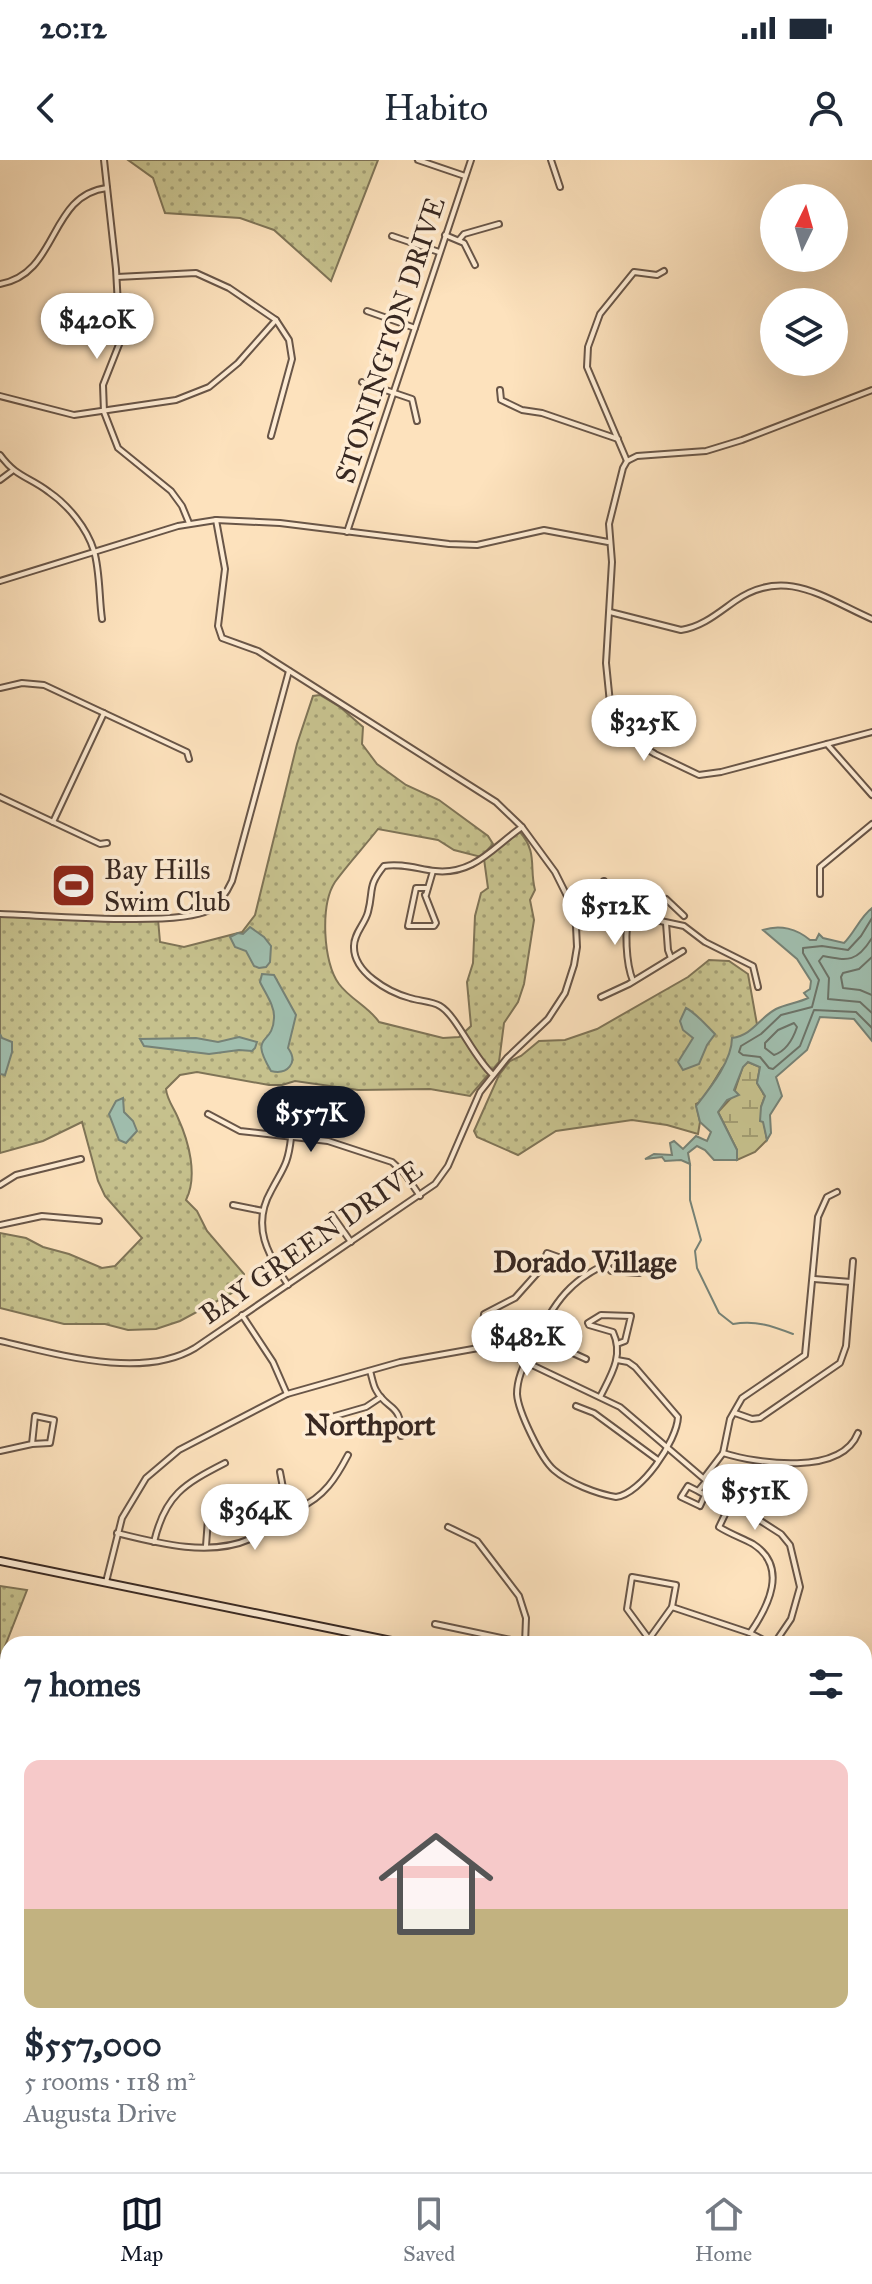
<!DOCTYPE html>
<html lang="en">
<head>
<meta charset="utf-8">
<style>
  body { margin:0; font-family:"IM FELL Great Primer",serif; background:#f2f2f3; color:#1f2937; height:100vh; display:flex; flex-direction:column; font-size:30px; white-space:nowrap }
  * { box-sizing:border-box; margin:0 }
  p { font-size:26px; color:#747a83 }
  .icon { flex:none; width:44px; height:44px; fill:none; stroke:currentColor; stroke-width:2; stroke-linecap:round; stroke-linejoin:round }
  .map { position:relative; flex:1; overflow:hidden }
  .panel { position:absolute; left:0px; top:1476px; width:872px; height:536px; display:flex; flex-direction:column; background:#fff; border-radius:24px 24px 0 0; box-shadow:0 8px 32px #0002 }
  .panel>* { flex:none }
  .needle { width:52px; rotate:5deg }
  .controls { position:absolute; left:760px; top:24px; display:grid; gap:16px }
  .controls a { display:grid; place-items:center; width:88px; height:88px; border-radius:50%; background:#fff; box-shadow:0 8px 32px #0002; font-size:40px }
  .price { position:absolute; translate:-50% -68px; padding:0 18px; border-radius:28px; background:#fff; color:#222; font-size:26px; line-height:52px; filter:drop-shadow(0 2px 4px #0008) }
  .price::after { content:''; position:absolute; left:50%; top:48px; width:24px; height:18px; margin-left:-12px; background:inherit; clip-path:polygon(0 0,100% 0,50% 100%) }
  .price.on { background:#111827; color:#fff }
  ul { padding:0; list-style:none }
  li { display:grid; align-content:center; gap:16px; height:424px; padding:0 24px }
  li span { display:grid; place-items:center; height:248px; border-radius:16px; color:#555 }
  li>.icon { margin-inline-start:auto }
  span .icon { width:144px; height:144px; fill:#fffc; stroke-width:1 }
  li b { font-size:34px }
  h2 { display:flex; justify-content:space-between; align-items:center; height:96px; padding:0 24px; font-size:34px }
  .status { display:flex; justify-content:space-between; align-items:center; height:56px; padding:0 40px; background:#fff; direction:ltr }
  .status svg { height:22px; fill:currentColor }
  header { display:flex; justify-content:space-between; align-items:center; height:104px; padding:0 24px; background:#fff; font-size:36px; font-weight:600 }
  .tab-bar { display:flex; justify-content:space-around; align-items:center; height:112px; border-top:2px solid #e0e1e3; background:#fff; font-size:22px; color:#747a83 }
  .tab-bar a { display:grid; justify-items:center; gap:4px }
  .tab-bar .on { color:#111827 }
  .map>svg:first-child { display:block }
  .grass { fill:url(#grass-dots); stroke:#7f7457; stroke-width:2 }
  .wetland { fill:url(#wetland-marsh); stroke:#7f7457; stroke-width:2 }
  .water { fill:#a0beae; stroke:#768276; stroke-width:2 }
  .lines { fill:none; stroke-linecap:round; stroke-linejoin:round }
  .shore { stroke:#6c7368; stroke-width:2 }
  .stream { stroke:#768276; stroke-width:2 }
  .street-casing { stroke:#695648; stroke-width:8 }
  .secondary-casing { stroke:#382821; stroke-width:10 }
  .street { stroke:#feecd4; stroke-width:4 }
  .secondary { stroke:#feecd4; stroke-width:6 }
  .labels { text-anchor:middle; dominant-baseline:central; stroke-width:7; stroke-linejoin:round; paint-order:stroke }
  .street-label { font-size:28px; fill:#382821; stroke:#feecd4 }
  .poi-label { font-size:28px; fill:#382821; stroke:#feecd4; text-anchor:start }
  .neighbourhood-label { font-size:30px; font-weight:bold; fill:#382821; stroke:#feecd4 }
</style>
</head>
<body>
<div class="status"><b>20:12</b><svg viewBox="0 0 49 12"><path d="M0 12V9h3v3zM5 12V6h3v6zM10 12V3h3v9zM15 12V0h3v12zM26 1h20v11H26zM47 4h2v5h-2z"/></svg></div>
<header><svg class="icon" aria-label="back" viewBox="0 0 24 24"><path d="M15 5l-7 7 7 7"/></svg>Habito<svg class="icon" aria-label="person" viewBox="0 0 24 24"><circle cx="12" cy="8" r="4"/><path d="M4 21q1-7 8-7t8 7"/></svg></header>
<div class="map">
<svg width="872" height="2012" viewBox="0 0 872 2012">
  <defs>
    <pattern id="grass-dots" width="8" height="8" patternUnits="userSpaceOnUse" patternTransform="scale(2)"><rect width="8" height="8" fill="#c6c18d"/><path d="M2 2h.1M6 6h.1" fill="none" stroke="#a29d73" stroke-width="1.8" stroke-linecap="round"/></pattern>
    <pattern id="wetland-marsh" width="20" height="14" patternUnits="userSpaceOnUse" patternTransform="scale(2)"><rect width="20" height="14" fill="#c6c18d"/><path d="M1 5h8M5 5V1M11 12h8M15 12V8" fill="none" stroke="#a29d73"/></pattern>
  </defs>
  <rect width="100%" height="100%" fill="#fde2bd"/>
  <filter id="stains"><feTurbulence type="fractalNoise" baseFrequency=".0025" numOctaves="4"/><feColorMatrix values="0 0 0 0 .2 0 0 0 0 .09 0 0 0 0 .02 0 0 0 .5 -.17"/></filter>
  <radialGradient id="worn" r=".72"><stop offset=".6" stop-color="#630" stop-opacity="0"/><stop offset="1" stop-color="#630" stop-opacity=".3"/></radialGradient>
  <g class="grass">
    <path d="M128 0H378L331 121 274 70 240 58 165 53 153 18Z"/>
    <path d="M320 535 340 547 363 567 362 584 377 604 406 625 439 640 488 676 493 684 481 697 454 690 438 680 378 669C364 687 348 704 335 722 320 745 323 803 339 824 350 839 369 847 379 862L443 878 459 877 471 866 467 822 473 803 475 756 481 733 488 728 484 699 520 672C538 693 529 707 535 730L530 740 534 760 524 824 518 842 504 863 499 902 470 936 430 929 358 930 295 921 282 925H269L197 912 180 915 166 929C167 940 174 948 178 958 189 982 198 1016 186 1040L197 1051 207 1071 244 1114 242 1125 234 1132 180 1161 156 1169 128 1170 105 1164H64L0 1148V1073L26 1078 43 1087 69 1094 102 1108 115 1106 142 1078 105 1036 98 1021 82 962 43 981 0 993V753L158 759 160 782 184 787 242 772 255 755 297 584 313 536Z"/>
    <path d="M709 800 729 801 748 814 758 870 722 908 702 941 696 944 700 962 698 974 667 965 632 960 556 971 518 995 477 977 474 971 499 915 510 901 521 896 539 881 565 880 597 869 688 817Z"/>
    <path d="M0 1426 27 1430 0 1499Z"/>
  </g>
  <path class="wetland" d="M748 902 760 907 757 923 765 936 761 947 767 980 755 992 737 1000V990L718 952 733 936 743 906Z"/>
  <g class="water">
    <path d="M872 748V881L854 859 820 857 807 890 776 917 782 936 770 955 771 973 767 980 763 962 760 961 761 947 765 936 757 923 760 907 748 902 743 907 734 930 739 935 727 940 718 952 737 990V1000H714L705 990 697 986 688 993 690 1004 681 1000 665 1001 662 997 645 999 654 994 672 995 670 983 674 981 683 989 696 976 707 981 711 972 700 962 696 946C710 928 732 901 732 878 753 875 759 858 776 849 786 844 798 843 808 838L804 833 810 829 811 821 797 799 763 770C780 764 797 769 810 780H816L819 774 823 778 844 783C855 772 860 757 872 748Z"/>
    <path d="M250 767 264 777 271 786 270 802 266 807 259 808 254 806 246 791 235 787 230 777 238 773 243 774Z"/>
    <path d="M262 814 274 815 296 855 288 888C299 903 287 915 271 911 248 872 273 887 274 858 275 846 265 833 260 822Z"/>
    <path d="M686 848C697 854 707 866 715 874L707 885 699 904 683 910 678 902 693 878 683 870 680 861Z"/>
    <path d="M0 874 2 878 12 882V892L5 915 0 914Z"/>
    <path d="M239 877 257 882 255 888 252 891 239 890 209 894 144 886 140 879 196 878 218 882Z"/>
    <path d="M123 938 124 952 133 961 137 971 126 983 119 980 109 954 116 941Z"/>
  </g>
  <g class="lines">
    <g class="shore">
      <path d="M872 758 861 776 848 790 822 786 803 788V793L819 820 812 847 781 855 761 874 741 886 739 892 743 895 760 897 769 908 773 909 800 886 814 850 856 852 872 868"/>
      <path d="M872 778C857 802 849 801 823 796L819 801 829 818 828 839 860 842 872 853"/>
      <path d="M872 797 859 809 843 813 841 817 843 828 860 830 872 835"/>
      <path d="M794 863 797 867C793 879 786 891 774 895L765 888V883L778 870Z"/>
    </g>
    <path class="stream" d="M690 1004V1040L701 1080 695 1091 697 1108 719 1153 733 1164C756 1160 772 1166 793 1174"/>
    <defs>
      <g id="street">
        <path d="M104 0 116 109 120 182 103 225 104 252 118 288 171 331 182 346 189 363"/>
        <path d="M418 0 465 16"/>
        <path d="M551 0 560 27"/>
        <path d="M445 75 464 83 475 105"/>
        <path d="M392 76 439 92"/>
        <path d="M459 80 464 74 499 64"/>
        <path d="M117 117 196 113 229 128 276 160 289 180 292 199 271 276"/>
        <path d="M0 124C59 114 48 35 107 28"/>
        <path d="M367 151 415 168"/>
        <path d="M362 222 412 239 417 261"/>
        <path d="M500 230 501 240 522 250 542 253 618 279"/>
        <path d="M872 230 742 280 706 291 637 296 627 301 623 308 609 364 612 402 606 503 611 553 626 576 655 594 699 615 721 612 872 572"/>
        <path d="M0 236 74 255 176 240 209 227 238 203 276 160"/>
        <path d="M0 295C17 318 28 316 49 332 68 345 87 368 94 391 100 411 99 438 102 459"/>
        <path d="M627 301 587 207 588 187 600 154 634 112 657 115 664 111"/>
        <path d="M0 320 12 311"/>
        <path d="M347 372 471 0"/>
        <path d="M0 421 178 366 216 360 280 363 449 384 477 385 544 370 608 382"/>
        <path d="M610 452 681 470C702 467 718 453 735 441 785 406 824 438 872 459"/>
        <path d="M0 528 22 523 44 525 187 592 189 599"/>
        <path d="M827 584 872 635"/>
        <path d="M0 637 100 684 107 683"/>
        <path d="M53 662 104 553"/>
        <path d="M604 721 607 746"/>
        <path d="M428 728H416L408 766H434L436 763 425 735H426L433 711"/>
        <path d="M820 734V707L872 664"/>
        <path d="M630 751C624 769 626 804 633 821"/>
        <path d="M0 754C42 755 179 767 209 750 220 743 227 732 232 721L289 511"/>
        <path d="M574 754 607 746 622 748 651 759 684 766 705 782 753 806 758 827"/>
        <path d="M642 756 666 739 684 756"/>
        <path d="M666 763 668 790 671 798"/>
        <path d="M601 837 629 824 683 791"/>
        <path d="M493 915C473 897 457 856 440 846 432 841 419 841 410 838 388 832 353 812 354 786 354 773 365 764 368 752 374 729 367 727 384 706 401 703 418 709 435 711 474 715 492 688 522 667"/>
        <path d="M208 954 240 971 328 981 392 1002 405 1014 420 1036"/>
        <path d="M0 1025 16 1015 81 999"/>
        <path d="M233 1045 263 1051"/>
        <path d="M332 1055 351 1082"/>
        <path d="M0 1065 42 1056 99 1061"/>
        <path d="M606 1104 611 1111 639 1113"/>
        <path d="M814 1119 851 1122"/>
        <path d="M288 1125C268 1095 251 1066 271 1031 283 1008 288 1005 291 978"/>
        <path d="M242 1155 273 1202 287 1234"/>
        <path d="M0 1181C57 1194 142 1220 195 1188L435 1024 448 1006 480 932 507 898 548 859 565 833 574 805 577 787 576 766 570 742 555 712 522 667 496 642 258 491 222 478 218 466 225 409 216 360"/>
        <path d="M536 1181 553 1184 586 1199"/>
        <path d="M481 1187 484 1154 515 1138 540 1110 547 1093 575 1103 585 1115"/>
        <path d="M617 1200 628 1202 635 1207 678 1257C677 1281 641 1334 616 1337 597 1334 569 1323 554 1310 541 1299 518 1251 517 1234 517 1217 525 1203 532 1188 553 1143 571 1116 619 1099"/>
        <path d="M370 1211C372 1217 373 1225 376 1230 387 1251 402 1242 401 1276"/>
        <path d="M600 1237C611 1215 624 1196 613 1172L589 1165 588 1163 601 1155 631 1156 625 1181 617 1184"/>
        <path d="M576 1246 594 1253 658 1300"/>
        <path d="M735 1253 752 1259 760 1258 840 1203 846 1186 853 1101"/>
        <path d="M314 1262 366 1247 381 1237"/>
        <path d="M0 1291 32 1284 50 1283 54 1260 35 1256 32 1284"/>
        <path d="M723 1293C758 1304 841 1316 858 1273"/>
        <path d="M280 1312 287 1349"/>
        <path d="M704 1318 723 1293 730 1259 742 1238 805 1195 818 1057 827 1037 837 1032"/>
        <path d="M698 1331 705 1335 700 1346 681 1337 688 1326 698 1331 707 1320"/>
        <path d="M731 1342 719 1367C730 1374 742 1378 753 1384 789 1407 768 1447 750 1473"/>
        <path d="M448 1367 477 1381 519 1436 526 1458 525 1484"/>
        <path d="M117 1373C157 1383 210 1397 250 1379 262 1374 265 1361 276 1355 285 1350 291 1351 299 1348 324 1337 336 1318 348 1295"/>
        <path d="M154 1382C165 1335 184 1324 225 1303"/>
        <path d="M206 1386 208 1359 240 1332"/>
        <path d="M632 1417 676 1425 672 1447 649 1479 627 1449Z"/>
        <path d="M106 1422 122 1358 146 1318 179 1290 287 1234 400 1202 484 1187 511 1195 620 1247 731 1342 781 1374 790 1385 800 1427 791 1459 774 1484"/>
        <path d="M672 1447 750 1473 771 1484"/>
        <path d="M435 1464 525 1483"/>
        <path d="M864 1635 872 1634"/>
        <path d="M0 1759 8 1754"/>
        <path d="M0 1928H8"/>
        <path d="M104 2004 108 2012"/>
        <path d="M48 2012 66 2004"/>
        <path d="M561 2012 562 2004"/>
      </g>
      <g id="secondary">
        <path d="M0 1401 406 1484"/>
        <path d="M864 1553H872"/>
        <path d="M0 1736 8 1750"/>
        <path d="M29 2004 32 2012"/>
      </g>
    </defs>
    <use href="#street" class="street-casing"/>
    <use href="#secondary" class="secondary-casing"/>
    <use href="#street" class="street"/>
    <use href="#secondary" class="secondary"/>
  </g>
  <defs>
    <symbol id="stadium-square" viewBox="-11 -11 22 22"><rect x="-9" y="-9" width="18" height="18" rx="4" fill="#8f2418" stroke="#feecd4"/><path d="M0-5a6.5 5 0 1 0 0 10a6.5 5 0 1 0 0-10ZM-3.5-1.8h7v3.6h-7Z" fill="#fff"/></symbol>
  </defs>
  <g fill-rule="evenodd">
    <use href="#stadium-square" x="48" y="700" width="51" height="51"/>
  </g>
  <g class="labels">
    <g class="street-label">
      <text transform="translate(390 180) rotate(-72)">STONINGTON DRIVE</text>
      <text transform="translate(311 1082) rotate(-35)">BAY GREEN DRIVE</text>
    </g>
    <g class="poi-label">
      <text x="104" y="709">Bay Hills<tspan x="104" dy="32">Swim Club</tspan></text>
    </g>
    <g class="neighbourhood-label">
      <text x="585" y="1102">Dorado Village</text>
      <text x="370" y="1265">Northport</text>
    </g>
  </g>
  <rect width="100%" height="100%" filter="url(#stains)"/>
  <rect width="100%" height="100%" fill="url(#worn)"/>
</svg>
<div class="controls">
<a><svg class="needle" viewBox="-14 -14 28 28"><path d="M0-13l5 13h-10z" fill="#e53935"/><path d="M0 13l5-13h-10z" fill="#747a83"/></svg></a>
<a><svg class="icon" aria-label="layers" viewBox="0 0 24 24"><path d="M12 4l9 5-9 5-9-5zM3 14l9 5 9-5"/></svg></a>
</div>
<b class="price" style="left:97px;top:201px">$420K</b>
<b class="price" style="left:644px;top:603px">$325K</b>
<b class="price" style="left:615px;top:787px">$512K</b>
<b class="price on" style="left:311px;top:994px">$557K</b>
<b class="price" style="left:527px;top:1218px">$482K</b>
<b class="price" style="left:755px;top:1372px">$551K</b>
<b class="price" style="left:255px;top:1392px">$364K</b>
<section class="panel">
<h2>7 homes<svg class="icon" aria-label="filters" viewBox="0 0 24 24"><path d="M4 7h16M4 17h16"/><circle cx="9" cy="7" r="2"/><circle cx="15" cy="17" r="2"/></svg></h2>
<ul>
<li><span style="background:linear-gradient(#f6c9c9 60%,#c2b280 0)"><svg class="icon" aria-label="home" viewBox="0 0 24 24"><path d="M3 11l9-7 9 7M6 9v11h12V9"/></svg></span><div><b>$557,000</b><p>5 rooms · 118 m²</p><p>Augusta Drive</p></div></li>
</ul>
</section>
</div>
<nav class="tab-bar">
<a class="on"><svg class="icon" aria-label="map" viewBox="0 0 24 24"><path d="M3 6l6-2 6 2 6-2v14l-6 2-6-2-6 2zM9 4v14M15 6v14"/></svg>Map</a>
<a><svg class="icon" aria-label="saved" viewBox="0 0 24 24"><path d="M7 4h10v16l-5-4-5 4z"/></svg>Saved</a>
<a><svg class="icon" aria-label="home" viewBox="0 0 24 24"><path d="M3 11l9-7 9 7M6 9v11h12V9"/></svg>Home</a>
</nav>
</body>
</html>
